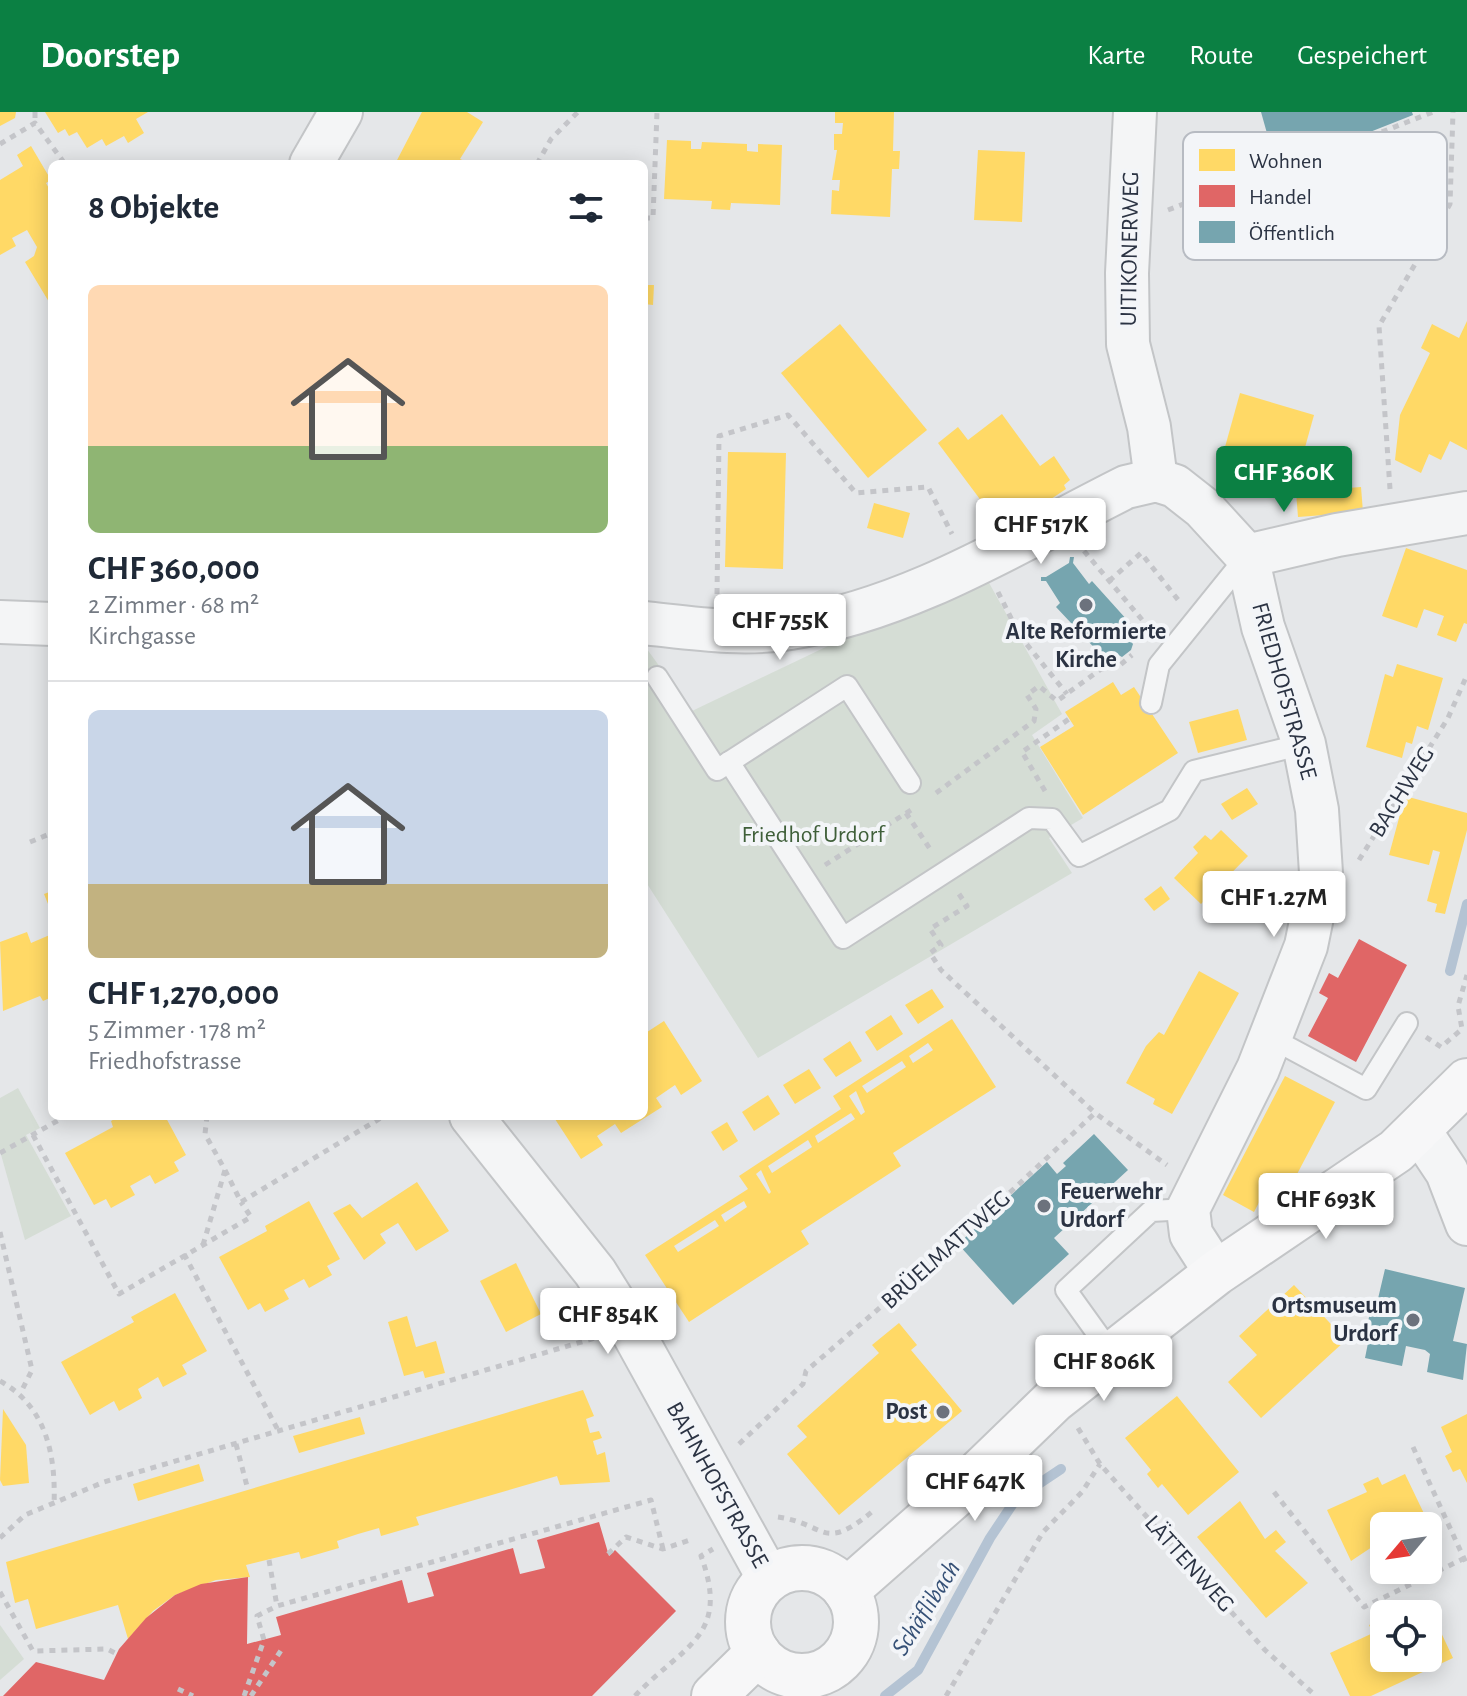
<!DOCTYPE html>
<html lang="de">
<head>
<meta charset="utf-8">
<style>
  body { margin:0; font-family:"Alegreya Sans",sans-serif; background:#f6f6f7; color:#1f2937; height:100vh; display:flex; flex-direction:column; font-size:30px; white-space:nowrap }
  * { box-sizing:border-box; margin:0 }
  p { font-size:26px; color:#747a83 }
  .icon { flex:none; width:44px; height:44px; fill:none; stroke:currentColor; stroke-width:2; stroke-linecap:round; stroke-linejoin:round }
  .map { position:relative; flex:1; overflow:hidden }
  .sheet { position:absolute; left:48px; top:48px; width:600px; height:960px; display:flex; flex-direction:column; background:#fff; border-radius:12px; box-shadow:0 4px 20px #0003 }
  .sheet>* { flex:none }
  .needle { width:52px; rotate:241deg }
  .tools { position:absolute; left:1370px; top:1400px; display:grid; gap:16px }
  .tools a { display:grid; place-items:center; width:72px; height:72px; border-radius:12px; background:#fff; box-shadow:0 4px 20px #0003; font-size:40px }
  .price { position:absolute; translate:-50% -68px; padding:0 18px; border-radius:8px; background:#fff; color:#222; font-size:26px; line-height:52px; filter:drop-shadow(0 2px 4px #0008) }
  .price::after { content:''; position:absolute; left:50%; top:48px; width:24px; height:18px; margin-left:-12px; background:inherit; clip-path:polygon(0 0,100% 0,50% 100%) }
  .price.on { background:#0b8043; color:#fff }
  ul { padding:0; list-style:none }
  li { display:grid; align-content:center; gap:16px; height:424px; padding:0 40px }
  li+li { border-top:2px solid #e0e1e3 }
  li span { display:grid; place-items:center; height:248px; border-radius:12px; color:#555 }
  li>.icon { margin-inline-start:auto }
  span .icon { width:144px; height:144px; fill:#fffc; stroke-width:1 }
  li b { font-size:34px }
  h2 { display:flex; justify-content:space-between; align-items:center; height:96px; padding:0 40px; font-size:34px }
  header { display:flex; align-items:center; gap:48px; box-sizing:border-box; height:112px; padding:0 40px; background:#0b8043; color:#fff }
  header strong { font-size:38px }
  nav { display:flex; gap:44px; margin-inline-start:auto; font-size:28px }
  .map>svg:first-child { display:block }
  .green { fill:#d5ddd5 }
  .homes { fill:#ffd966; fill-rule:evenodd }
  .shops { fill:#e06666 }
  .public { fill:#76a5af }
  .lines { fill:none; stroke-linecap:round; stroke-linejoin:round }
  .stream { stroke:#b4c3d3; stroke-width:10 }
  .lane-casing { stroke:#c3c5c7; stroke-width:24 }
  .street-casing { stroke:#c3c5c7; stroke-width:46 }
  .secondary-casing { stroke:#c3c5c7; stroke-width:48 }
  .path { stroke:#c4c5c9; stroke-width:5; stroke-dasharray:6 6; stroke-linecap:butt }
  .lane { stroke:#f4f5f6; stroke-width:20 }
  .street { stroke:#f4f5f6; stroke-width:42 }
  .secondary { stroke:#f7f7f8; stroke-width:44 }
  .poi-dot { fill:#6c727d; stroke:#f3f5f8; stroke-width:3 }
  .labels { text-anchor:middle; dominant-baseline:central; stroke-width:8; stroke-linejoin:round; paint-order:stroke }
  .street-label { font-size:24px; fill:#2b3343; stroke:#f3f5f8 }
  .poi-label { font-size:24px; font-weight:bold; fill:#2b3343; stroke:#f3f5f8; text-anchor:end }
  .park-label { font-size:24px; fill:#3f5f39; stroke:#f3f5f8 }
  .water-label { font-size:26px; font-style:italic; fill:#365177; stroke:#f3f5f8 }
  .key { fill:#f3f5f8; stroke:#b7bbc2; stroke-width:2 }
  .key-label { font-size:22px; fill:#2b3343 }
</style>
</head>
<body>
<header>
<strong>Doorstep</strong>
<nav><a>Karte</a><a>Route</a><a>Gespeichert</a></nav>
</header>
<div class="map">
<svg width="1467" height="1584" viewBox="0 0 1467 1584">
  <rect width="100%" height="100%" fill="#e5e7e9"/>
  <g class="green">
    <path d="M983 460 1062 602 1032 623 1083 706 1049 726 1072 761 758 946 644 767V533L692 599Z"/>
    <path d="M18 976 40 1016 26 1023 71 1104 25 1128 0 1039V986Z"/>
    <path d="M0 1513 24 1547 0 1568Z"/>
  </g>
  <g class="homes">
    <path d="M0 0H16L15 6 0 14Z"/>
    <path d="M45 0H148L136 7 144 21 128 31 124 24 106 34 102 27 87 36 77 20 69 24 65 17 58 21Z"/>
    <path d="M422 0H467L483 10 460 47 471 52H395Z"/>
    <path d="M835 0H894L893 39H900L899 57H892L890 105 831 102 832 78 839 79 840 68H832L837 38H834V22H842L843 11H835Z"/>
    <path d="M667 28 691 29V37H701L702 30 747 32V39L758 40V32L782 33 780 93 731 91 730 98 711 97 712 89 664 87Z"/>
    <path d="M31 34 51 68 46 71 52 82V195L25 150 34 144 37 135 27 118 12 126 16 134 0 143V68L23 54 17 43Z"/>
    <path d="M978 38 1025 40 1022 110 974 108Z"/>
    <path d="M644 124 648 125 646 166H644Z"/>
    <path d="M644 173H654L653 193 644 192Z"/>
    <path d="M1467 209V338L1450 329 1441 348 1429 342 1421 361 1395 348 1400 303 1430 241 1421 236 1432 212 1459 226Z"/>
    <path d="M840 212 927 318 868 366 781 261Z"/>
    <path d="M1240 281 1314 303 1299 357 1225 335Z"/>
    <path d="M1002 302 1040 354 1054 344 1070 368 1064 373 1066 377 994 425 985 412 994 406 938 331 958 315 968 328Z"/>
    <path d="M728 340 786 341 783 457 725 455Z"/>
    <path d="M1361 375 1363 400 1298 405 1296 380Z"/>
    <path d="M874 391 910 401 903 426 867 416Z"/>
    <path d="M1406 436 1467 458V512L1464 511 1456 530 1437 523 1444 504 1424 497 1417 516 1382 504Z"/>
    <path d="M1397 552 1443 566 1428 618 1417 614 1412 632 1406 630 1402 646 1366 635 1385 562 1393 565Z"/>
    <path d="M1113 570 1121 583 1134 575 1178 641 1083 703 1040 635 1074 614 1065 600Z"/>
    <path d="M1238 597 1247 628 1198 641 1189 610Z"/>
    <path d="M1247 676 1258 692 1232 708 1221 692Z"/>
    <path d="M1405 684 1467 701V718L1445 802 1435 800 1437 792 1427 789 1440 740 1433 738 1429 753 1389 743Z"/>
    <path d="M1221 718 1248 744 1201 792 1174 766 1198 741 1193 735 1205 723 1211 728Z"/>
    <path d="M1161 774 1170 787 1154 799 1144 787Z"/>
    <path d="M52 779V802L44 782Z"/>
    <path d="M27 820 31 831 52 822V885L43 889 40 884 3 899 0 830Z"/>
    <path d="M1199 859 1239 881 1172 1002 1153 992 1155 987 1126 971 1146 934 1159 920 1164 923Z"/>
    <path d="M932 877 944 895 918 912 905 893Z"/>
    <path d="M891 903 903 922 877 939 865 920Z"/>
    <path d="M952 907 996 975 893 1041 901 1054 801 1119 809 1132 689 1210 645 1143 748 1077 739 1064 841 997 833 984ZM928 931 933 938 913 951 909 944ZM902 949 906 955 867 981 862 974ZM856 979 865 1000 861 1003 849 984ZM851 1001 855 1007 818 1031 815 1024ZM808 1028 812 1035 772 1061 768 1054ZM761 1058 771 1080 769 1082 756 1062ZM744 1089 747 1095 725 1110 721 1103ZM715 1108 719 1114 678 1140 674 1134Z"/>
    <path d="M664 909 702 969 681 983 675 973 656 986 662 995 621 1021 615 1012 597 1024 603 1033 581 1047 553 1004H644V922Z"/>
    <path d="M850 929 862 949 836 965 823 947Z"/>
    <path d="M809 957 821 976 795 992 783 973Z"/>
    <path d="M1285 964 1335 990 1285 1085 1267 1075 1254 1100 1223 1083Z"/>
    <path d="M768 983 780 1002 754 1019 742 1000Z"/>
    <path d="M120 1004H165L186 1043 174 1050 179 1059 155 1072 150 1063 130 1074 135 1083 111 1096 106 1087 94 1093 65 1041 113 1015 111 1009Z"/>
    <path d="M727 1010 738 1029 723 1039 711 1020Z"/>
    <path d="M417 1070 449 1119 416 1139 398 1111 380 1122 386 1131 364 1148 333 1101 350 1092 362 1106Z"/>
    <path d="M309 1089 340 1147 327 1154 332 1163 309 1176 304 1167 284 1178 289 1187 265 1200 260 1191 248 1198 219 1145 267 1119 265 1114Z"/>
    <path d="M516 1151 541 1202 506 1220 480 1169Z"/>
    <path d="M1294 1173 1346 1228 1261 1306 1228 1270 1257 1243 1239 1224Z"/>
    <path d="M175 1181 207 1239 182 1253 187 1262 163 1275 158 1265 138 1277 142 1286 119 1299 114 1289 90 1303 61 1250 134 1210 131 1205Z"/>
    <path d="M407 1204 416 1235 436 1229 445 1261 425 1266 423 1259 404 1264 388 1210Z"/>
    <path d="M899 1211 917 1233 911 1238 962 1299 839 1403 787 1342 807 1325 797 1314 879 1241 872 1233Z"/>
    <path d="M583 1278 594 1304 586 1307 590 1321 599 1319 602 1326 593 1329 597 1343 605 1340 610 1370 560 1373 557 1364 416 1405 419 1413 381 1424 379 1416 358 1422 337 1429 339 1436 301 1447 299 1440 246 1453 250 1465 216 1468 175 1483 153 1499 128 1527 118 1493 36 1517 28 1487 15 1491 6 1450Z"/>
    <path d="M1177 1284 1239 1360 1188 1403 1162 1372 1158 1376 1147 1362 1151 1358 1125 1326Z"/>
    <path d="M3 1297 26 1333 29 1371 3 1374 0 1368Z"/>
    <path d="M1467 1302V1371L1460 1357 1453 1360 1445 1344 1452 1340 1441 1315Z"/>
    <path d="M360 1305 365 1322 299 1341 293 1324Z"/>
    <path d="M199 1352 204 1369 138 1389 133 1372Z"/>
    <path d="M1405 1362 1429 1412 1384 1414V1427L1351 1449 1327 1398 1367 1380 1363 1372 1378 1365 1382 1373Z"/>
    <path d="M1240 1389 1265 1427 1276 1418 1286 1430 1275 1439 1308 1471 1266 1506 1197 1425Z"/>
    <path d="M1429 1495 1453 1546 1371 1584H1350L1330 1541 1373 1521 1369 1513 1384 1506V1546H1428V1502H1413Z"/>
  </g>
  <g class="shops">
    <path d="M1359 827 1407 853 1356 950 1308 924 1328 886 1319 881 1329 861 1338 866Z"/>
    <path d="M599 1410 609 1444 615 1438 676 1499 592 1584H3L36 1550 104 1568 119 1537 146 1506 175 1483 201 1472 248 1465 247 1532 281 1523 276 1505 402 1468 408 1491 434 1484 427 1461 513 1436 520 1462 545 1456 537 1428Z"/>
  </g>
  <g class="public">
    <path d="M1261 0H1412L1413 3 1289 52 1279 29 1270 32Z"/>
    <path d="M1070 445H1074L1073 451 1089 472 1092 469 1137 519 1128 526 1133 532 1131 538 1122 545 1111 539 1103 545 1056 495 1060 491 1046 469H1041V465H1046L1069 451Z"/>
    <path d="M1094 1022 1128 1058 1054 1126 1069 1142 1013 1193 958 1132 1047 1050 1057 1062 1066 1054 1063 1051Z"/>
    <path d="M1385 1157 1465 1176 1453 1229 1467 1232 1463 1268 1427 1260 1430 1242 1425 1238 1406 1234 1402 1254 1365 1246 1369 1226 1365 1225 1372 1190 1377 1191Z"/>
  </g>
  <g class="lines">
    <g class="stream">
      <path d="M1450 859 1467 792"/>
      <path d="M885 1584 918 1558 990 1426 1016 1387 1061 1357"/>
    </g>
    <defs>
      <g id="lane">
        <path d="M657 565 717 658 847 574 910 671"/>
        <path d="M1151 591 1159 553 1247 444"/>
        <path d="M729 650 843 826 1029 706 1052 707 1079 744 1170 698 1194 659 1304 632"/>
        <path d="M1271 926 1366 977 1407 911"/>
        <path d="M1112 1242 1066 1178 1151 1099 1188 1097"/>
      </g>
      <g id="street">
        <path d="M1135 0 1127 161 1128 232 1149 315 1156 368"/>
        <path d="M311 52 341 0"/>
        <path d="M1247 444 1337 423 1467 401"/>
        <path d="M0 510 52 512"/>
        <path d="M644 511C692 516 742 524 790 516 911 497 1018 429 1126 375L1156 368 1175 374 1203 396 1247 444 1263 515 1304 632 1317 698 1321 761 1306 834 1258 957 1188 1097 1191 1122 1216 1161"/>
        <path d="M471 1004 595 1160 632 1219 769 1467"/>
        <path d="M1419 1018 1447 1060 1467 1112"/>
      </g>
      <g id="secondary">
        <circle cx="802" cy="1510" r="54"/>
        <path d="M846 1479 962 1377 1054 1288 1216 1161 1396 1039 1467 969"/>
        <path d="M714 1584 758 1541"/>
      </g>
    </defs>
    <use href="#lane" class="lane-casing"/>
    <use href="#street" class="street-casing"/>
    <use href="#secondary" class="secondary-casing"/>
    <g class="path">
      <path d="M35 0V11"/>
      <path d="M0 32 35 11 65 52"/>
      <path d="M537 52 551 27 578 0"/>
      <path d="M1168 98 1254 65 1279 60 1433 0"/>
      <path d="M644 106H653L657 0"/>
      <path d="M1390 377 1379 214 1450 92 1453 0"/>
      <path d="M1084 439 1144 510V526"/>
      <path d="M1109 469 1141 441 1179 489"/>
      <path d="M998 480 1020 524 1067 582"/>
      <path d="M717 482 719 324 788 303 856 381 928 375 952 422"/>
      <path d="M1045 679 1022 640 1069 607"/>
      <path d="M936 681 1034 609 1036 597 1027 583 1039 574 1057 589 1101 557 1119 554 1132 543"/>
      <path d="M906 701 932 740"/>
      <path d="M30 730 52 721"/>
      <path d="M1359 748 1448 606 1467 563"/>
      <path d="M825 753 911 698"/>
      <path d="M959 782 967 794 930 817 941 833 930 841 941 858 1095 1001"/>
      <path d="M1426 925 1441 935 1462 917 1458 894 1467 863"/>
      <path d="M33 1023 119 1182 251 1105 241 1090"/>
      <path d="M0 1041 66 1004"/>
      <path d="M225 1058 241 1090 384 1004"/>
      <path d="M0 1120 32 1258 21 1280"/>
      <path d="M203 1133 225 1058 205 1022 207 1004"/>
      <path d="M184 1142 279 1320"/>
      <path d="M0 1269C47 1295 56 1344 54 1394"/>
      <path d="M1078 1316 1100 1352 1265 1538 1316 1584"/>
      <path d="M236 1332 248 1378"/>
      <path d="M739 1332 803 1272 806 1259 959 1128 1095 1001 1167 1053"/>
      <path d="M1413 1335 1467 1453"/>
      <path d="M1274 1380 1364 1495 1467 1445"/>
      <path d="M778 1405C827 1412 822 1441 873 1399"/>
      <path d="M0 1426 25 1403 104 1370 595 1226"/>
      <path d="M608 1442 626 1425 663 1437 693 1427"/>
      <path d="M269 1448 277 1494"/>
      <path d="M0 1480 33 1539 107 1537 117 1542"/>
      <path d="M178 1577 193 1584"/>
      <path d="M244 1584 264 1528 257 1504 277 1494 651 1388 663 1437"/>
      <path d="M251 1584 284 1534"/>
      <path d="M635 1584C683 1533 731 1525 701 1444L713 1437"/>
      <path d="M946 1584 1043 1420 1082 1380 1100 1352"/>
    </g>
    <use href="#lane" class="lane"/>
    <use href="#street" class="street"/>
    <use href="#secondary" class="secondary"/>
  </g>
  <g class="poi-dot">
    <circle cx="1086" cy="493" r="8"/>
    <circle cx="1044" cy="1094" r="8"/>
    <circle cx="1413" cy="1208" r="8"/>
    <circle cx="943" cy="1300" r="8"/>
  </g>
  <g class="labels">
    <g class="street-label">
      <text transform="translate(1130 137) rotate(-89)">UITIKONERWEG</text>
      <text transform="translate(1284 579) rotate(74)">FRIEDHOFSTRASSE</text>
      <text transform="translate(1402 680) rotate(-58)">BACHWEG</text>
      <text transform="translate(946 1138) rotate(-42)">BRÜELMATTWEG</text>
      <text transform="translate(717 1373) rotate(61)">BAHNHOFSTRASSE</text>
      <text transform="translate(1189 1452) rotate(48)">LÄTTENWEG</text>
    </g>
    <g class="poi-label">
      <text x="1086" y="520" text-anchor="middle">Alte Reformierte<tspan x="1086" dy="28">Kirche</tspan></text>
      <text x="1060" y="1080" text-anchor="start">Feuerwehr<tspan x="1060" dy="28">Urdorf</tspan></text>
      <text x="1397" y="1194">Ortsmuseum<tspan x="1397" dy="28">Urdorf</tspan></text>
      <text x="927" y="1300">Post</text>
    </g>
    <g class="park-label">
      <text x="813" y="723">Friedhof Urdorf</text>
    </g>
    <g class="water-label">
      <text transform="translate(926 1496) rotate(-58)">Schäflibach</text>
    </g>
  </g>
  <rect x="1183" y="20" width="264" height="128" rx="12" class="key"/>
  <rect x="1199" y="37" width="36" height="22" fill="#ffd966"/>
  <rect x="1199" y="73" width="36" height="22" fill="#e06666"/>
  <rect x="1199" y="109" width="36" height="22" fill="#76a5af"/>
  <g class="key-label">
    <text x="1249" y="56">Wohnen</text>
    <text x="1249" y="92">Handel</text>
    <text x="1249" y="128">Öffentlich</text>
  </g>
</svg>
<div class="tools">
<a><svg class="needle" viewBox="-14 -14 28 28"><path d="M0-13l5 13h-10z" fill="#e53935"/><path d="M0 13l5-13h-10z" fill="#747a83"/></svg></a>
<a><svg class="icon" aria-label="locate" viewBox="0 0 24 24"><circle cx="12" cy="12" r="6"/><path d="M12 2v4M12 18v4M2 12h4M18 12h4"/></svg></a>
</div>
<b class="price on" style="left:1284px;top:402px">CHF 360K</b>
<b class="price" style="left:1041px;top:454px">CHF 517K</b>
<b class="price" style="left:780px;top:550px">CHF 755K</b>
<b class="price" style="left:1274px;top:827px">CHF 1.27M</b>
<b class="price" style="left:1326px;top:1129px">CHF 693K</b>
<b class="price" style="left:608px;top:1244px">CHF 854K</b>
<b class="price" style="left:1104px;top:1291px">CHF 806K</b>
<b class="price" style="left:975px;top:1411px">CHF 647K</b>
<section class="sheet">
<h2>8 Objekte<svg class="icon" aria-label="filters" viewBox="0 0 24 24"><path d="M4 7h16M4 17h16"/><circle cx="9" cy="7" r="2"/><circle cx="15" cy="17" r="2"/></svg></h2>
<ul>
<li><span style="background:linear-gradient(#ffd9b3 65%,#8fb573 0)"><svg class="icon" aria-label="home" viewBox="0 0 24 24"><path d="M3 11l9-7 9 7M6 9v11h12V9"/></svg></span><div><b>CHF 360,000</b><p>2 Zimmer · 68 m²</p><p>Kirchgasse</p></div></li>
<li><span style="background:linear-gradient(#c9d6e8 70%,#c2b280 0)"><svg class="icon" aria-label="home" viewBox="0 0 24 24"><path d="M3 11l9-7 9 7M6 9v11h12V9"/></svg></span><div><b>CHF 1,270,000</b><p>5 Zimmer · 178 m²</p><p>Friedhofstrasse</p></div></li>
</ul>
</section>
</div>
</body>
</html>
